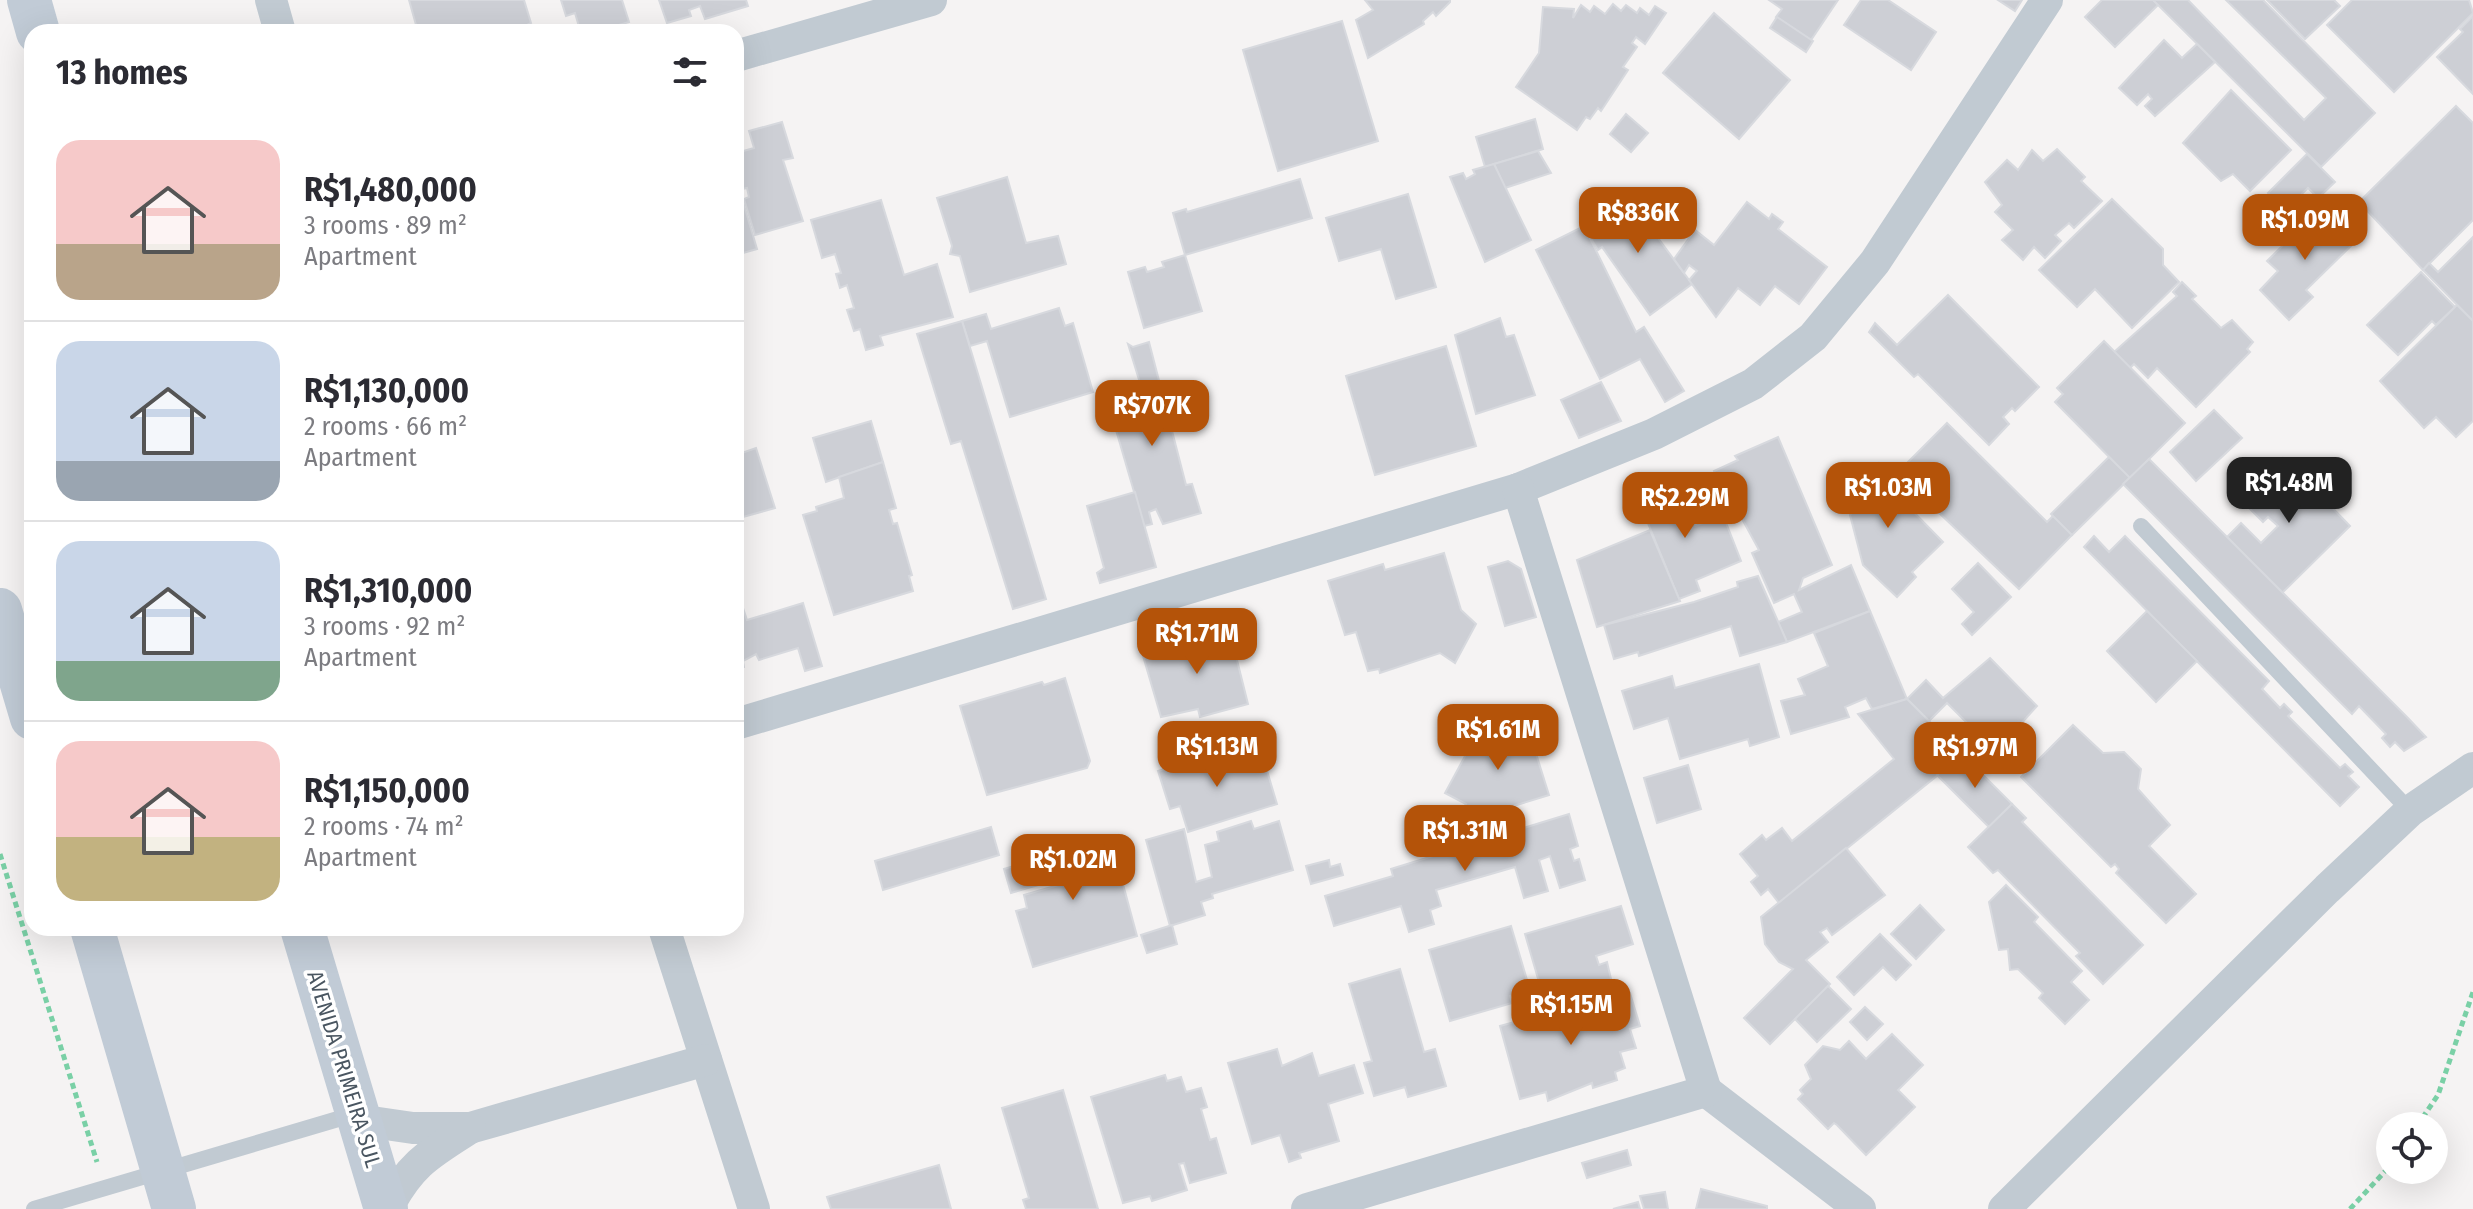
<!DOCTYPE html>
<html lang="en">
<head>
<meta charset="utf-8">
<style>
  body { margin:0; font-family:"Fira Sans Condensed",sans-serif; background:#f2f2f3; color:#2b2b33; height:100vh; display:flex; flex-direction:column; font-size:30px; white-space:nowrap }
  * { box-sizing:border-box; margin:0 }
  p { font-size:26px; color:#7c7c81 }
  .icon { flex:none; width:44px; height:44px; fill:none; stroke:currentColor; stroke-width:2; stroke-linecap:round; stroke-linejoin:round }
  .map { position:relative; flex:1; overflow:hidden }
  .drawer { position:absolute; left:24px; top:24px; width:720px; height:912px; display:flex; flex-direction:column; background:#fff; border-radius:24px; box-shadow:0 8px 32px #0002 }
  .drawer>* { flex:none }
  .controls { position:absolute; left:2376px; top:1112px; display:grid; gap:16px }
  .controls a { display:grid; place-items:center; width:72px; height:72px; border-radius:50%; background:#fff; box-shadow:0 8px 32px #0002; font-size:40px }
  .price { position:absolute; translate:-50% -68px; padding:0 18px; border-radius:16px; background:#b45309; color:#fff; font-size:26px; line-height:52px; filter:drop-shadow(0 2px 4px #0008) }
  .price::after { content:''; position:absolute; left:50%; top:48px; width:24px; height:18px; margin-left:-12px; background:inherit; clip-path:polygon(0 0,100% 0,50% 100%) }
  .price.on { background:#222; color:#fff }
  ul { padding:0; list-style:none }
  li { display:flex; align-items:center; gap:24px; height:200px; padding:0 32px }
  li+li { border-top:2px solid #e1e1e2 }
  li span { display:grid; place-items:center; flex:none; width:224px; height:160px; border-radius:24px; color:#555 }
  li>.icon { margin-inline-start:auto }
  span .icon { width:96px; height:96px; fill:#fffc; stroke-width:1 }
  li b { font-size:34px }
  h2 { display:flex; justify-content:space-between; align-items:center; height:96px; padding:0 32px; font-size:34px }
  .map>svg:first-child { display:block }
  .building { fill:#cdcfd5; stroke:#d7d9de; stroke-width:2 }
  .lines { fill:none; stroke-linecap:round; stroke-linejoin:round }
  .path { stroke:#7ad0a6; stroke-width:5; stroke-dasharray:6 4; stroke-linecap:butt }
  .service { stroke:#c1cad2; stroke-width:16 }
  .minor { stroke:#c1cad2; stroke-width:32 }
  .secondary { stroke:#c1cbd6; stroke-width:44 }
  .labels { text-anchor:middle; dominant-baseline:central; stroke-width:7; stroke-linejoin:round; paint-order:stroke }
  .street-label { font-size:22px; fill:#4a5661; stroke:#fff }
</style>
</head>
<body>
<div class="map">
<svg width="2473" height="1209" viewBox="0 0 2473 1209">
  <rect width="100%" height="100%" fill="#f5f3f3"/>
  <g class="building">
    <path d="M409 0H524L531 23 514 32H418Z"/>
    <path d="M561 0H622L629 22 595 32 593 26 580 30 575 13 566 16Z"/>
    <path d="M659 0H746L748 6 705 19 700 6 689 10 691 16 667 23Z"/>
    <path d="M1365 0H1450V2L1436 16 1433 12 1423 21 1424 24 1368 58 1356 20 1373 10Z"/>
    <path d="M1769 0H1838L1811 40 1776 17 1782 9Z"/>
    <path d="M1861 0H1888L1936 32 1911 70 1844 25Z"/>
    <path d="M1998 0H2022L2015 11Z"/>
    <path d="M2102 0H2153L2158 5 2115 47 2085 17Z"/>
    <path d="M2153 0H2188L2304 120 2326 98 2226 0H2263L2375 113 2321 167Z"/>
    <path d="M2267 0H2334L2340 6 2305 39Z"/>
    <path d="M2352 0H2469L2473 13 2394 92 2327 25Z"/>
    <path d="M1613 4 1621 11 1626 5 1637 13 1640 8 1649 15 1655 6 1666 13 1645 44 1636 37 1632 43 1637 47 1623 67 1628 70 1601 111 1598 108 1590 119 1586 117 1577 130 1516 87 1539 53 1543 7 1574 9 1573 18 1581 5 1590 12 1594 6 1605 14Z"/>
    <path d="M1714 13 1790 80 1739 139 1663 73Z"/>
    <path d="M2473 16V94L2437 57 2463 32 2460 29Z"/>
    <path d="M1777 17 1813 41 1806 52 1770 28Z"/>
    <path d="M1342 21 1378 141 1278 171 1243 50Z"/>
    <path d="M2164 40 2182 58 2197 44 2215 62 2155 116 2145 106 2152 99 2148 94 2137 105 2119 88Z"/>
    <path d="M2231 90 2291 150 2250 191 2233 174 2221 181 2183 143Z"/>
    <path d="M2456 106 2473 123V220L2423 270 2359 202Z"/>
    <path d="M1626 114 1648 133 1631 152 1610 134Z"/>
    <path d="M1535 119 1543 149 1485 167 1476 137Z"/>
    <path d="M782 122 793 158 783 160 803 221 755 235 744 199 749 197 747 188 742 189 736 171V153L754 148 749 131Z"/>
    <path d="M2057 149 2085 177 2081 181 2102 201 2074 228 2069 223 2055 235 2061 241 2045 258 2034 247 2023 260 2002 240 2013 230 1995 212 2002 205 1985 182 2007 160 2018 170 2032 150 2043 161Z"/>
    <path d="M1538 151 1551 173 1505 188 1494 164Z"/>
    <path d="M2307 154 2335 182 2318 198 2308 188 2285 210 2268 193Z"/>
    <path d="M1494 164 1531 240 1485 262 1450 177 1463 173 1466 179 1475 174 1473 170Z"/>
    <path d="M1007 177 1026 243 1058 236 1066 264 970 292 960 256 950 254 952 246 937 198Z"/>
    <path d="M736 178 757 249 736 255Z"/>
    <path d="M1300 179 1312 218 1185 255 1173 213 1186 209 1187 212Z"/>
    <path d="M1408 194 1436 287 1396 299 1381 249 1339 261 1326 218Z"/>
    <path d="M1627 196 1692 284 1650 315 1602 247 1598 250 1584 227Z"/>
    <path d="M2112 199 2163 249V265L2179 282 2132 328 2095 289 2077 307 2039 270Z"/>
    <path d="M881 200 904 275 937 264 953 317 880 336 883 345 866 350 860 329 854 331 847 310 854 308 847 285 840 288 836 274 841 273 835 254 822 258 811 220Z"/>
    <path d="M1747 202 1769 219 1772 214 1783 222 1778 229 1827 267 1799 304 1775 286 1760 305 1738 288 1716 317 1689 280 1697 271 1689 265 1684 273 1674 259 1695 230 1714 245Z"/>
    <path d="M2321 208 2355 242 2306 290 2313 297 2289 320 2260 290 2278 271 2267 261Z"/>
    <path d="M1584 226 1636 332 1644 327 1684 391 1665 402 1640 359 1600 379 1536 250Z"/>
    <path d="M2473 237V321L2423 270 2429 263 2438 272Z"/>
    <path d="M1185 255 1202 311 1144 328 1128 272 1145 267 1147 272 1164 267 1162 262Z"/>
    <path d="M2421 272 2455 307 2436 325 2432 321 2398 355 2367 325Z"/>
    <path d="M2182 282 2196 296 2192 299 2221 328 2232 320 2253 342 2247 349 2250 352 2196 407 2157 368 2148 378 2134 364 2130 368 2114 352 2177 296 2173 292Z"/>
    <path d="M1948 295 2039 387 2015 411 2012 408 2003 417 2009 424 1989 445 1918 374 1914 377 1869 332 1875 323 1897 345Z"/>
    <path d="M2457 305 2473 321V421L2456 437 2436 417 2424 428 2380 381Z"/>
    <path d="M1059 308 1065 326 1073 323 1093 392 1010 417 987 341 970 346 962 321 986 314 991 329Z"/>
    <path d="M1500 318 1506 337 1514 335 1535 395 1476 414 1455 335Z"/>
    <path d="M962 321 1046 599 1013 609 961 441 951 444 917 334Z"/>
    <path d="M2104 341 2185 423 2130 478 2055 402 2063 394 2057 388Z"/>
    <path d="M1149 342 1186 485 1192 484 1201 513 1163 524 1156 509 1149 512 1152 524 1144 526 1109 406 1144 396 1128 344 1133 347Z"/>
    <path d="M1446 346 1476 446 1375 475 1346 376Z"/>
    <path d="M1601 382 1621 421 1579 438 1561 400Z"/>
    <path d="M2214 410 2242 438 2196 481 2170 452Z"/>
    <path d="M871 421 883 462 826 482 813 438Z"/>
    <path d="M1947 423 2047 522 2053 516 2072 535 2019 589 1897 473Z"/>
    <path d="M1778 437 1832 565 1803 578 1799 590 1851 565 1870 611 1787 642 1778 622 1802 612 1794 594 1774 603 1752 553 1759 550 1729 495 1725 497 1714 471 1738 460 1735 456Z"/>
    <path d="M756 448 775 508 736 519V455Z"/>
    <path d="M2109 457 2130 478 2072 535 2051 514Z"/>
    <path d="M2283 458 2301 476 2306 471 2327 492 2322 497 2350 526 2282 593 2227 537 2241 523 2261 543 2278 526 2268 517 2263 522 2242 501Z"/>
    <path d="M2149 459 2407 717 2426 737 2404 751 2395 742 2390 747 2382 738 2386 734 2359 706 2352 714 2123 484Z"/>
    <path d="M883 462 896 508 889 510 893 524 897 523 912 575 909 576 913 591 834 615 803 515 817 511 816 507 844 498 839 477Z"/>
    <path d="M1879 463 1896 480 1890 486 1899 497 1943 542 1912 572 1916 577 1897 597 1863 565 1850 515 1854 511 1840 497 1869 468 1872 471Z"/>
    <path d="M1663 475 1679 521 1691 516 1695 526 1723 515 1741 561 1696 580 1700 591 1679 599 1634 489Z"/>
    <path d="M1135 492 1156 567 1100 583 1097 573 1104 568 1087 506Z"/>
    <path d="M1650 530 1680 601 1597 627 1577 560Z"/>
    <path d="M2094 536 2109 552 2125 536 2269 681 2262 689 2280 708 2284 704 2292 712 2288 716 2340 768 2345 764 2353 772 2348 776 2359 787 2340 806 2084 547Z"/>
    <path d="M1444 553 1461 610 1476 624 1455 663 1440 653 1380 673 1379 669 1368 671 1356 632 1345 635 1328 581 1383 564 1385 570Z"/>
    <path d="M1508 561 1521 569 1536 617 1505 626 1488 567Z"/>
    <path d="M1978 563 2011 597 1972 635 1962 624 1974 612 1952 589Z"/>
    <path d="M1758 576 1787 642 1740 656 1731 626 1639 656 1638 652 1614 659 1604 625 1694 602 1738 587 1737 582Z"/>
    <path d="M803 603 822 666 805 671 798 648 759 660 756 654 743 661 744 667 736 669V610L743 608 747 620Z"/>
    <path d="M1870 611 1907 699 1872 709 1866 698 1845 707 1849 717 1791 734 1781 701 1805 695 1798 679 1828 666 1814 633Z"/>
    <path d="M2147 611 2197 661 2156 702 2107 651Z"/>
    <path d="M1224 628 1225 633 1230 632 1248 704 1200 717 1198 709 1161 717 1143 656Z"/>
    <path d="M1990 658 2037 706 1996 752 1947 703 1929 721 1907 699 1926 680 1943 698Z"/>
    <path d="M1759 664 1779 737 1750 746 1748 739 1680 759 1668 718 1634 729 1622 691 1672 676 1675 688Z"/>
    <path d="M1065 678 1090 761 1087 768 987 795 960 706 1042 682 1044 685Z"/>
    <path d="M1907 699 1963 755 1779 903 1768 889 1761 895 1751 882 1758 876 1740 854 1762 835 1766 840 1782 828 1792 841 1894 759 1858 714Z"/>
    <path d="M1522 709 1549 795 1507 808 1499 823 1495 821 1490 831 1481 834 1463 823 1465 820 1459 816 1466 804 1445 793 1484 721Z"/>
    <path d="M2073 725 2103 753 2124 752 2141 769 2138 789 2170 825 2149 846 2196 894 2166 923 2116 873 2119 869 2115 864 2111 867 2021 777Z"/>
    <path d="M1217 753 1221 766 1262 754 1277 804 1188 832 1180 806 1170 809 1158 771Z"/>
    <path d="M1963 755 2012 804 1989 827 1937 775Z"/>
    <path d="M1688 765 1701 809 1657 823 1644 778Z"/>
    <path d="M2012 804 2026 818 2022 822 2143 945 2103 984 2076 956 2080 953 1998 870 1993 873 1968 847Z"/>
    <path d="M1569 814 1578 846 1570 849 1574 861 1579 859 1585 880 1560 888 1550 856 1539 860 1548 891 1524 898 1515 867 1436 890 1441 906 1430 910 1434 924 1409 932 1401 906 1334 926 1325 896 1393 876 1391 869Z"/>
    <path d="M1251 821 1254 829 1279 821 1293 870 1212 894 1213 898 1201 902 1205 915 1170 926 1146 840 1184 829 1196 882 1212 877 1205 845 1219 841 1217 832Z"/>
    <path d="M991 827 999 855 883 890 875 861Z"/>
    <path d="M1118 835 1125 859 1117 862 1137 936 1033 967 1016 911 1027 908 1024 895 1089 876 1087 871 1011 893 1004 869Z"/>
    <path d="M1846 848 1885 895 1832 935 1827 928 1820 932 1828 942 1806 960 1830 984 1770 1044 1744 1018 1793 969 1779 962 1765 944 1761 917Z"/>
    <path d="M1329 860 1330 867 1340 864 1343 875 1311 884 1306 866Z"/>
    <path d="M2006 885 2038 917 2034 922 2082 971 2071 982 2089 1000 2065 1024 2039 998 2043 993 2018 969 2010 970 2008 949 1999 950 1989 902Z"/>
    <path d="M1920 905 1944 930 1916 959 1891 934Z"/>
    <path d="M1621 906 1633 944 1596 956 1599 965 1607 962 1612 983 1546 1006 1525 934Z"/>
    <path d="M1172 925 1177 944 1147 953 1141 935Z"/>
    <path d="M1511 926 1530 990 1510 996 1512 1003 1450 1021 1429 950Z"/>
    <path d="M1880 934 1911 965 1896 980 1883 967 1854 995 1837 977Z"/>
    <path d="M1400 969 1424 1052 1435 1049 1446 1086 1408 1097 1405 1087 1374 1096 1364 1063 1372 1061 1349 984Z"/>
    <path d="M1828 986 1851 1009 1817 1042 1795 1019Z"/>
    <path d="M1630 993 1640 1026 1630 1029 1636 1048 1620 1052 1625 1068 1615 1072 1617 1080 1593 1088 1592 1083 1548 1101 1546 1092 1520 1099 1500 1026 1529 1018 1531 1022 1573 1004 1574 1009Z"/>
    <path d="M1865 1007 1883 1024 1867 1040 1850 1022Z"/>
    <path d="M1892 1034 1923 1065 1898 1090 1915 1107 1866 1155 1837 1125 1834 1123 1828 1129 1798 1099 1803 1094 1800 1090 1811 1079 1805 1065 1823 1046 1840 1050 1849 1041 1866 1059Z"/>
    <path d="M1277 1049 1282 1066 1312 1053 1319 1076 1354 1065 1363 1093 1328 1104 1339 1141 1299 1153 1301 1158 1289 1162 1280 1135 1252 1144 1228 1063Z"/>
    <path d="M1165 1075 1167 1081 1181 1077 1186 1092 1201 1088 1207 1107 1201 1109 1210 1140 1216 1138 1226 1173 1190 1183 1184 1163 1179 1164 1187 1190 1152 1201 1150 1196 1123 1203 1091 1097Z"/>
    <path d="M1063 1090 1098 1209H1026L1023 1200 1029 1198 1002 1108Z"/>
    <path d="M1627 1150 1631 1165 1587 1178 1582 1163Z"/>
    <path d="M939 1165 951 1209H831L827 1197Z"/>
    <path d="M1701 1189 1767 1206V1209H1696Z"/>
    <path d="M1665 1192 1668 1209H1644L1640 1196Z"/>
    <path d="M1638 1202 1640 1209H1613Z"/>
  </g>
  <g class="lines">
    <g class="path">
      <path d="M0 854 97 1162"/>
      <path d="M2417 1126 2438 1095 2473 992"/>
      <path d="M2350 1209 2390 1166"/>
    </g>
    <g class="service">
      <path d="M2141 526 2410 811"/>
      <path d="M34 1209 355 1114"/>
    </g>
    <g class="minor">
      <path d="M271 0 280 32"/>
      <path d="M736 56 931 0"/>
      <path d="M736 724 1518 489 1654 434 1753 384 1813 337 1875 262 2047 0"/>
      <path d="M664 928 754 1209"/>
      <path d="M1706 1091 1860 1209"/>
      <path d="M358 1120 413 1128H470L706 1060"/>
      <path d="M387 1209C410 1164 429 1154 470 1128"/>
      <path d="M1307 1209 1706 1091 1518 489"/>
      <path d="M2004 1209 2327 889 2410 811 2473 768"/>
    </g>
    <g class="secondary">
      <path d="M29 0 38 32"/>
      <path d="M0 610 32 718"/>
      <path d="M92 928 174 1209"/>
      <path d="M302 928 386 1209"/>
    </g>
  </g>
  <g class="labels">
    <g class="street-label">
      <text transform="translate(344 1069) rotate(73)">AVENIDA PRIMEIRA SUL</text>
    </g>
  </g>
</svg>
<div class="controls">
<a><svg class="icon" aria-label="locate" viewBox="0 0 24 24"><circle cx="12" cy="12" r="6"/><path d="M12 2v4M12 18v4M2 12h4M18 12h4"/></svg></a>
</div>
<b class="price" style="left:1638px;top:255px">R$836K</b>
<b class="price" style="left:2305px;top:262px">R$1.09M</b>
<b class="price" style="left:1152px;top:448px">R$707K</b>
<b class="price on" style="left:2289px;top:525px">R$1.48M</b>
<b class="price" style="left:1888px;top:530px">R$1.03M</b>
<b class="price" style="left:1685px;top:540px">R$2.29M</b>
<b class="price" style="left:1197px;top:676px">R$1.71M</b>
<b class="price" style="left:1498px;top:772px">R$1.61M</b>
<b class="price" style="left:1217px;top:789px">R$1.13M</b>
<b class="price" style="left:1975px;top:790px">R$1.97M</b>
<b class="price" style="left:1465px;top:873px">R$1.31M</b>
<b class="price" style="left:1073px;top:902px">R$1.02M</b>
<b class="price" style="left:1571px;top:1047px">R$1.15M</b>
<section class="drawer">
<h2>13 homes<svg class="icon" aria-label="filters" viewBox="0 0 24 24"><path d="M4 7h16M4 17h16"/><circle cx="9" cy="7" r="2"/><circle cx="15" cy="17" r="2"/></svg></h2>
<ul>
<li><span style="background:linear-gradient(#f6c9c9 65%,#b9a48a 0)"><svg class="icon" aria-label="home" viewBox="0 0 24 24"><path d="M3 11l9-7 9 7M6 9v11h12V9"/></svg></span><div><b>R$1,480,000</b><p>3 rooms · 89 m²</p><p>Apartment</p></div></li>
<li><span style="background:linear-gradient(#c9d6e8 75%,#9aa5b1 0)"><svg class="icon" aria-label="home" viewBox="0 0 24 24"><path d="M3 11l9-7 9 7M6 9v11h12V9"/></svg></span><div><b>R$1,130,000</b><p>2 rooms · 66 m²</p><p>Apartment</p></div></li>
<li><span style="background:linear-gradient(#c9d6e8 75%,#7fa58c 0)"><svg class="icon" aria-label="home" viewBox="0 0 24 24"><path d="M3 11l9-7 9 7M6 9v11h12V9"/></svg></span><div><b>R$1,310,000</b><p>3 rooms · 92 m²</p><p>Apartment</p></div></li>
<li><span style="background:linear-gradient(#f6c9c9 60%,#c2b280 0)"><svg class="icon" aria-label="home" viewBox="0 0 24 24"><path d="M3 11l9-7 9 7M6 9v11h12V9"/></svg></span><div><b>R$1,150,000</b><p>2 rooms · 74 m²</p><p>Apartment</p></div></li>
</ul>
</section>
</div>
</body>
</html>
